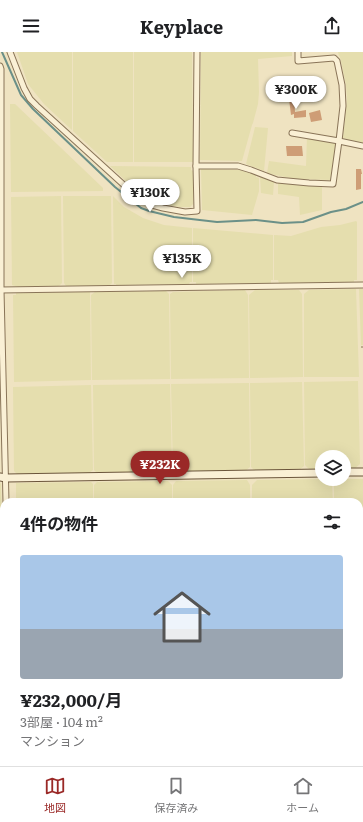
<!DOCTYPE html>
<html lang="ja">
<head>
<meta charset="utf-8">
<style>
  body { margin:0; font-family:Literata,"Noto Sans JP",serif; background:#f6f6f6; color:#202124; height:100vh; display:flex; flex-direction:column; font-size:15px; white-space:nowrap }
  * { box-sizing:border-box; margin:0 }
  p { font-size:13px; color:#757577 }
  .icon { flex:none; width:22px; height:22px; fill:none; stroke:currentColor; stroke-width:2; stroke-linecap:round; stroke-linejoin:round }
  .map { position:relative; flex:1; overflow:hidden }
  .sheet { position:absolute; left:0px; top:446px; width:363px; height:268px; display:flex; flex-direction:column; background:#fff; border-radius:12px 12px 0 0; box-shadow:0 4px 16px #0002 }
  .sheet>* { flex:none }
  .tools { position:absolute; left:315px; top:398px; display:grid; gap:8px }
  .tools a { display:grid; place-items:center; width:36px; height:36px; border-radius:50%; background:#fff; box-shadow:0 4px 16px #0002; font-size:20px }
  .price { position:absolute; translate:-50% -34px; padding:0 9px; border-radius:14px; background:#fff; color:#222; font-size:13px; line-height:26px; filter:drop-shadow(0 1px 2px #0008) }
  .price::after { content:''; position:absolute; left:50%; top:24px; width:12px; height:9px; margin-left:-6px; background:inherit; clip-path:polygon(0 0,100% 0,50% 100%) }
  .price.current { background:#9a2927; color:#fff }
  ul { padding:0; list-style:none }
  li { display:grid; align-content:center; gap:8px; height:212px; padding:0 20px }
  li span { display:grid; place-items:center; height:124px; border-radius:4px; color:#555 }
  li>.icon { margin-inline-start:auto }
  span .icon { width:72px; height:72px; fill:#fffc; stroke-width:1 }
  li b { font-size:17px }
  h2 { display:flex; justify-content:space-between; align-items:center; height:48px; padding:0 20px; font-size:17px }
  header { display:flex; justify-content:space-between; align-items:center; height:52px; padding:0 20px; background:#fff; font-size:18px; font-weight:700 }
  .menu { display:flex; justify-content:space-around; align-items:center; height:56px; border-top:1px solid #e0e0e0; background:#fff; font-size:11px; color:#757577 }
  .menu a { display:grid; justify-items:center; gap:2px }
  .menu .current { color:#9a2927 }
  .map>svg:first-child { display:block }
  .farmland { fill:#e5deae }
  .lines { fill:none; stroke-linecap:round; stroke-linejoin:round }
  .stream { stroke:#6b9088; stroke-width:2 }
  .building { fill:#ce9d76 }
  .street-casing { stroke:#897458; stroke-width:7 }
  .secondary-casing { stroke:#6b553b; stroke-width:9 }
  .path { stroke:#897458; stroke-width:1; stroke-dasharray:3 2; stroke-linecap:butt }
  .street { stroke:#faf0d5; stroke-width:5 }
  .secondary { stroke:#faf0d5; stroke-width:7 }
</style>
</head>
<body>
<header><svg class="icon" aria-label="menu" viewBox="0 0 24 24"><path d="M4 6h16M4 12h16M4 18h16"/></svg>Keyplace<svg class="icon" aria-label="share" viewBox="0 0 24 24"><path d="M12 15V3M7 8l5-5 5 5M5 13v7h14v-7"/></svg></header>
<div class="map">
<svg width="363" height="714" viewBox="0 0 363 714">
  <rect width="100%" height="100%" fill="#efe3c1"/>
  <g class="farmland">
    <path d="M17 0H72V78L44 52 28 32Z"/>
    <path d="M73 0H133V110H107L73 79Z"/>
    <path d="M134 0H192L193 110H134Z"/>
    <path d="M201 0H292V4L258 7 259 40 258 52 253 71 252 73 242 109 200 108Z"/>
    <path d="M337 0H363V92L343 86 347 47 346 33 340 5 339 4 338 0Z"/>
    <path d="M10 52H15L103 136V139L11 140Z"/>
    <path d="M255 75 268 76 264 119 246 112Z"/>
    <path d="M307 84 337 89 330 128 296 127 275 123 267 121 269 109 306 114Z"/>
    <path d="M110 114 191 115V118L193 119V152L190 155H180L171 154 149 147 131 134Z"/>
    <path d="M201 117 240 118 256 122V125L259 126V139L252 163 202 158Z"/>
    <path d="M262 124 274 130 273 143 261 141 260 125Z"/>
    <path d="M278 130 295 133 322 134V158L300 163 299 145 278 142Z"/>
    <path d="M61 144 62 231 59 234 18 235 12 233 11 145Z"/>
    <path d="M63 144H111L112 231 109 234H66L64 231Z"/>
    <path d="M113 144 124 155 143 166 164 173 192 176V230H190L189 232 116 233V232H114Z"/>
    <path d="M356 169 357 170V228H354V230L279 231 278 228H274V183L291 184 321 175 340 173Z"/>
    <path d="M193 176 273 183V228H271V231L196 232V230H193Z"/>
    <path d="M356 237 359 325H304V242L309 238Z"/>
    <path d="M359 237H363V293H361Z"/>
    <path d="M245 238 248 243 249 326 171 327 170 242 173 240Z"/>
    <path d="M255 238H299L302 242 303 325 250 326 249 243Z"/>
    <path d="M166 239 169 242 170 327 92 328 91 243 95 240Z"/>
    <path d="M90 240 91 328 14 330 13 243H16V241Z"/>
    <path d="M358 329 360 412 354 417H344V405H322V418H310L305 413 304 330Z"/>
    <path d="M302 330 304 414 299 418 255 419 251 415 250 331Z"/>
    <path d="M249 331 250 415 245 419 177 420 173 417 171 332Z"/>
    <path d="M170 332 172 416 168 420 97 421 94 418 93 333Z"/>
    <path d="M91 333 93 418 89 421 17 422 14 419 13 335Z"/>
    <path d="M327 427 332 433 333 450H252V433L257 428Z"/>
    <path d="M339 427H363V514H359V450H334V433L339 432Z"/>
    <path d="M247 428 250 433V450H173V433L176 429Z"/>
    <path d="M168 429 172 433V450H94V433L97 430Z"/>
    <path d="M91 430 93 432V450H16V431Z"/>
    <path d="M0 431 1 432 3 518 0 519Z"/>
    <path d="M0 619 4 620V706H0Z"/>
    <path d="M359 706H363V714H312V710H359Z"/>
    <path d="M73 710V714H16V711Z"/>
    <path d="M152 710V714H74V711Z"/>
    <rect x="153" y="710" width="77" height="4"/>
    <rect x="231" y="710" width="79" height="4"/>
  </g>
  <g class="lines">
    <path class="stream" d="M2 0 21 43 33 57 115 135 141 156 149 159 174 165 217 170 256 168 282 171 303 170 331 160 346 157 363 150"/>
  </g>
  <g class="building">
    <path d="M289 47H294L295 60 306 58V65L294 66V62L291 63Z"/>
    <path d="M320 58 322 68 311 70 309 61Z"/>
    <path d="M286 94H302L303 104H287Z"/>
    <path d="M356 117H361L362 122H361V137L356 138Z"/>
  </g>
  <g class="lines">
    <defs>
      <g id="street">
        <path d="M10 0 24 36 30 47 37 54 125 134 140 146 152 153 163 156 185 160 197 159 196 114 197 0"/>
        <path d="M0 14 1 17V238L6 450"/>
        <path d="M292 81 339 89 363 94"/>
        <path d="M196 114H238L251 118 277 128 309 131 333 132 339 89 343 54 342 33 337 9 334 6 298 9V0"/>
        <path d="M0 238 363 233"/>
        <path d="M359 609H363"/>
        <path d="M9 710V714"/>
      </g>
      <g id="secondary">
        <path d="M344 420H363"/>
        <path d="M0 425 6 426 322 421"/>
      </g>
    </defs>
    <use href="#street" class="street-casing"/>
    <use href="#secondary" class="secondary-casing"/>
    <path class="path" d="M361 295H363"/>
    <use href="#street" class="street"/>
    <use href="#secondary" class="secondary"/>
  </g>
</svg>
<div class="tools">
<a><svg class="icon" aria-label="layers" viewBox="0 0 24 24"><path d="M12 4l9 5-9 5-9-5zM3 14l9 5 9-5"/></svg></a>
</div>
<b class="price" style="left:296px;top:58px">¥300K</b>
<b class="price" style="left:150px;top:161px">¥130K</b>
<b class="price" style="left:182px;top:227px">¥135K</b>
<b class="price current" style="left:160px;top:433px">¥232K</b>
<section class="sheet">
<h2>4件の物件<svg class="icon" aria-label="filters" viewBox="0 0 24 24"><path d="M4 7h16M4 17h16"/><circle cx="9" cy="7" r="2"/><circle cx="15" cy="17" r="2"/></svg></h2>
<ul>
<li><span style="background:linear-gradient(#a9c7e8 60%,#9aa5b1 0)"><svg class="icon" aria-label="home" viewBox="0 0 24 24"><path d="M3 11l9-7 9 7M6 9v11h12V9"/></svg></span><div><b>¥232,000/月</b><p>3部屋 · 104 m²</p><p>マンション</p></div></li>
</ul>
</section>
</div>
<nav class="menu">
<a class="current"><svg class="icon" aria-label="map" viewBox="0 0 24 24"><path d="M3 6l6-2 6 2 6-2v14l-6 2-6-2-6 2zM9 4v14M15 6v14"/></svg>地図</a>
<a><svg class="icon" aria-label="saved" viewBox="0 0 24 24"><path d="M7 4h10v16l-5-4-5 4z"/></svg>保存済み</a>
<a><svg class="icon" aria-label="home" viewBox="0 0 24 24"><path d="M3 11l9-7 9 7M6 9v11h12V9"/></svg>ホーム</a>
</nav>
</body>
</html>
